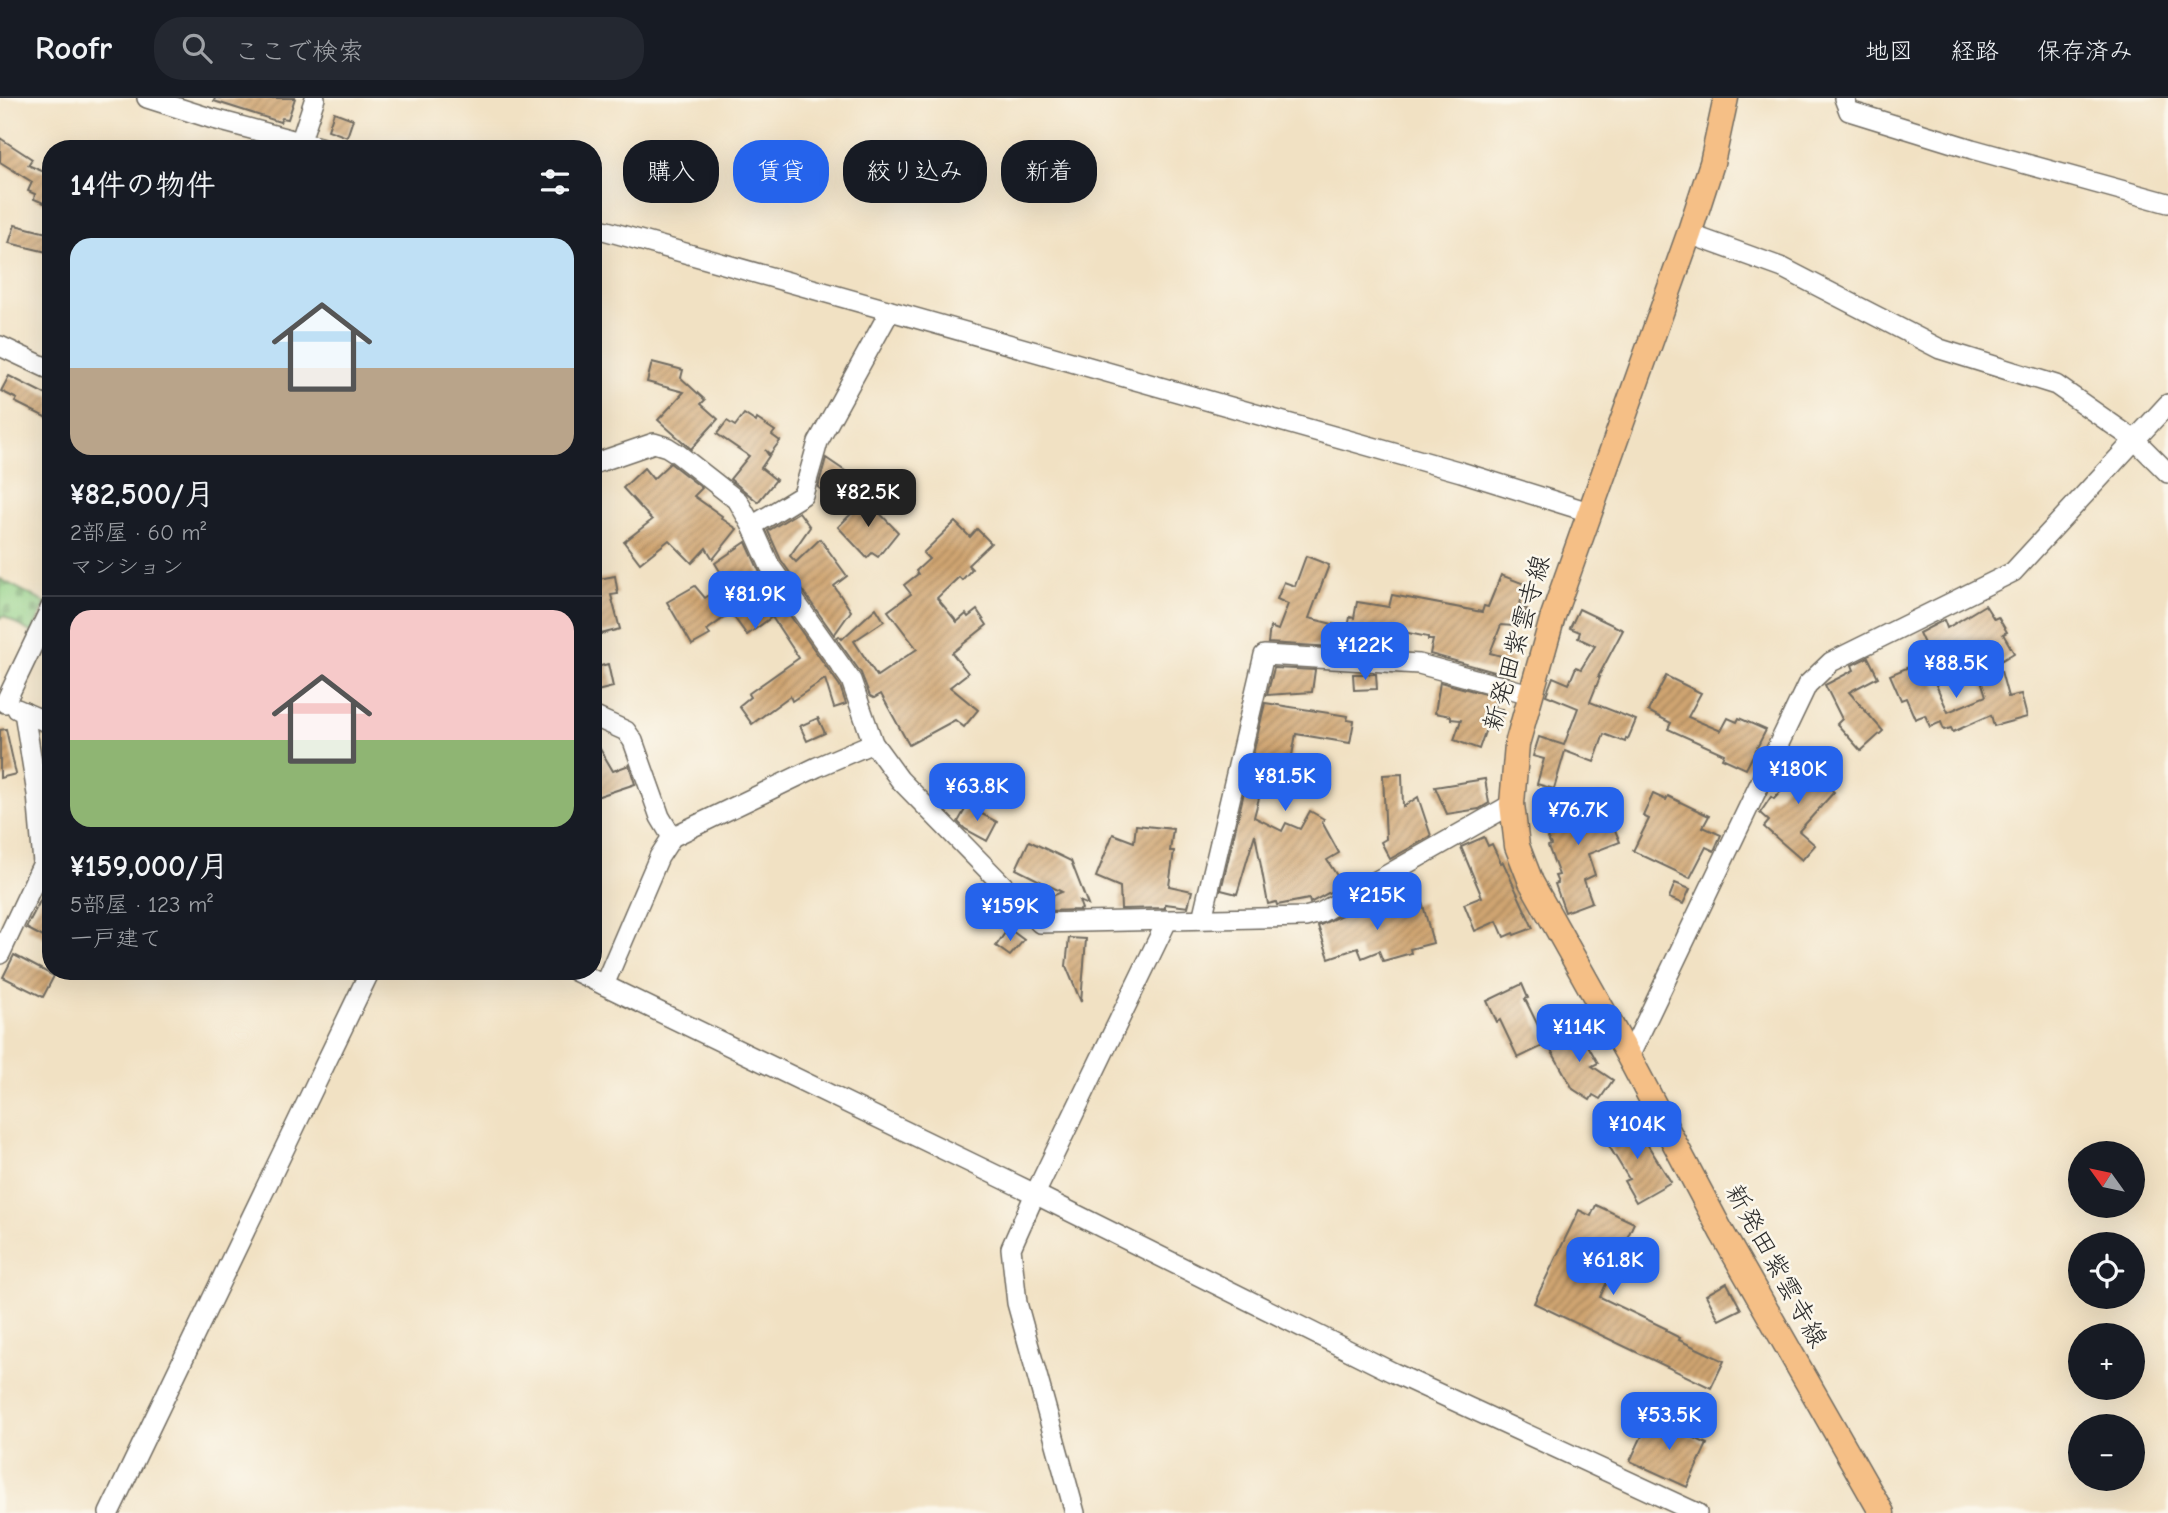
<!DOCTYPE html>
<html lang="ja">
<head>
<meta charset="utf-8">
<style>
  body { margin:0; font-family:"Comic Neue","Klee One",sans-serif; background:#242831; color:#f1f3f6; height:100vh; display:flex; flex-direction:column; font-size:26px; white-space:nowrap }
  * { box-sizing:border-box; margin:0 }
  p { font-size:23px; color:#9ea1a6 }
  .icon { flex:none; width:38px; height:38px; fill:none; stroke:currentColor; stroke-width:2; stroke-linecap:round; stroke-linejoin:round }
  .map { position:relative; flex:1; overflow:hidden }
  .drawer { position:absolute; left:42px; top:42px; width:560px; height:840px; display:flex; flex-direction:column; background:#171b24; border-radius:28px; box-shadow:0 7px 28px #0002 }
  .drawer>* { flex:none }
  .hud { position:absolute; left:623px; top:42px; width:665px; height:63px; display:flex; gap:14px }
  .needle { width:46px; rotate:303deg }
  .fabs { position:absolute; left:2068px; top:1043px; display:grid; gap:14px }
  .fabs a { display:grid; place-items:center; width:77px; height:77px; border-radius:50%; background:#171b24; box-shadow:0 7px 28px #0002; font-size:35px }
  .price { position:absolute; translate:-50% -60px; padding:0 16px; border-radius:14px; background:#2563eb; color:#fff; font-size:23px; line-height:46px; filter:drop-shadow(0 2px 4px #0008) }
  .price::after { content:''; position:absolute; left:50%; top:42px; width:21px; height:16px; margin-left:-10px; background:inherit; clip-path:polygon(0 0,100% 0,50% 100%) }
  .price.current { background:#222; color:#fff }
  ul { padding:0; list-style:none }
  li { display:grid; align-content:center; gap:14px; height:371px; padding:0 28px }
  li+li { border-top:2px solid #363941 }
  li span { display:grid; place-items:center; height:217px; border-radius:21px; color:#555 }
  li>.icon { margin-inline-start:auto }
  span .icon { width:126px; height:126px; fill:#fffc; stroke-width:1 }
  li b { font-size:30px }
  h2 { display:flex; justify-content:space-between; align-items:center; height:84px; padding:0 28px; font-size:30px }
  .chip { padding:0 24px; border-radius:28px; background:#171b24; box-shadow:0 7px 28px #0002; font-size:24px; line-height:63px }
  .chip.current { background:#2563eb; color:#fff }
  header { display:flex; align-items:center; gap:42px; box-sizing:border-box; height:98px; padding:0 35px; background:#171b24; border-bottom:2px solid #363941 }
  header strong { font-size:33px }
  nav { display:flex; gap:38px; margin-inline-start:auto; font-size:24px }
  .search { width:490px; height:63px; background:#242831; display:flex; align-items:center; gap:18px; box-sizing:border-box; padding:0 24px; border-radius:28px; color:#9ea1a6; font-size:26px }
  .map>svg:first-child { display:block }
  .cemetery { fill:url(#cemetery-stones); stroke:#5e7e59; stroke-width:2 }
  .building { fill:url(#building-hatch) }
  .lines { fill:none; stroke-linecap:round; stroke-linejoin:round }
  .minor-casing { stroke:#706b60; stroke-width:22 }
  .major-casing { stroke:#706b60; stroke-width:27 }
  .minor { stroke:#fff; stroke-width:19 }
  .major { stroke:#f5bf86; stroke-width:24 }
  .labels { text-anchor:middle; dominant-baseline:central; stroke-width:5; stroke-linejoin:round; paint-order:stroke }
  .street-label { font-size:26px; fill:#2b2b2b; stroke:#fbf7ec }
</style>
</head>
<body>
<header>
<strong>Roofr</strong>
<div class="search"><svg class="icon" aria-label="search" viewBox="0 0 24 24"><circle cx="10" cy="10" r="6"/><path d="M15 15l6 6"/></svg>ここで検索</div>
<nav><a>地図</a><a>経路</a><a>保存済み</a></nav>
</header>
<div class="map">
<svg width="2168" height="1415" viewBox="0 0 2168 1415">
  <defs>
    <pattern id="cemetery-stones" width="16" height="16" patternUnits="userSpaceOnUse" patternTransform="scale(1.75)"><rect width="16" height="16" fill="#92d187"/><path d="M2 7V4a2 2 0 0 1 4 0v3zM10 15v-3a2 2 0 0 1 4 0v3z" fill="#77aa6f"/></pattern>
    <pattern id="building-hatch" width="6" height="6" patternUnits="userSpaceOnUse" patternTransform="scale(1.75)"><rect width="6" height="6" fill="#cfa471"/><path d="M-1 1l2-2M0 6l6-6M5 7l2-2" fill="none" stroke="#a8865d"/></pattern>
  </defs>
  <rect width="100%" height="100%" fill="#fbf7ec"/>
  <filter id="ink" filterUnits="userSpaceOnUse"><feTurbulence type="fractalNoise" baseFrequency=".0143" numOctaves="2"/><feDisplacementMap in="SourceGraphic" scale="14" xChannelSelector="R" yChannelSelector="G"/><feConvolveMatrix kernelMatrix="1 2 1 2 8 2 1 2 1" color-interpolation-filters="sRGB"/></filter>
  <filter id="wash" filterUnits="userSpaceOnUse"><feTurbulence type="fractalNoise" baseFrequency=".00686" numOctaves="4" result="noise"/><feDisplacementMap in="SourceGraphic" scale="28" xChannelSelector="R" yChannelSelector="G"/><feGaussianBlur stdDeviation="1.57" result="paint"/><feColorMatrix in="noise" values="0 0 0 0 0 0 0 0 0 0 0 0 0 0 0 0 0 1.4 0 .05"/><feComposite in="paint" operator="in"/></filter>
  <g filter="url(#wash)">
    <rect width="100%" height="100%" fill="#f1e1c3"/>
    <path class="cemetery" d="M0 481 46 505 32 535 4 518 0 520Z"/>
    <g id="blocks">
      <g class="building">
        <path d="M215 0H295L288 21 282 20 280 24 214 3Z"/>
        <path d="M334 14 353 21 347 39 328 32Z"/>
        <path d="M0 40 32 61 28 67 44 74 51 60V108L34 101 35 96 28 93 32 84 0 64Z"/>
        <path d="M15 127 51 136V155L9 145Z"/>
        <path d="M652 264 683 272 681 280 705 302 701 306 718 321 691 351 658 322 684 294 647 284Z"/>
        <path d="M9 278 51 299V322L15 304 17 301 1 293Z"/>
        <path d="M744 316 756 324 757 321 775 333 772 337 780 343 770 356 765 352 769 358 761 370 776 382 758 404 730 381 749 358 717 336 727 323 735 328Z"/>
        <path d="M826 360 848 375 831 399 818 389Z"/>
        <path d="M670 365 702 390 694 398 722 418 721 420 737 431 713 461 706 450 692 465 669 442 640 465 624 444 652 422 623 390 644 370 653 381Z"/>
        <path d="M864 399 898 434 878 459 872 455 867 460 838 429 853 414 850 412Z"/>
        <path d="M799 414 810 429 790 458 796 464 820 441 847 478 834 488 851 513 834 537 781 462 768 433Z"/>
        <path d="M955 424 970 439 977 431 991 445 968 467 972 471 962 482 959 479 937 500 957 524 966 516 968 519 977 512 987 527 952 555 968 575 950 589 978 612 964 629 955 622 909 647 881 596 874 600 870 598 861 575 836 540 839 538 842 541 876 510 884 523 854 543 877 578 917 551 888 513 911 496 904 487 918 476 916 473 929 461 923 455Z"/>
        <path d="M746 444 760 475 840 588 846 606 834 610 825 581 792 603 790 598 752 626 739 608 750 599 748 596 799 560 772 519 747 537 731 515 707 532 710 537 692 547 667 504 695 488 705 500 727 485 715 465Z"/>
        <path d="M1306 458 1329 467 1309 520 1348 530 1350 519 1354 520 1357 504 1389 509 1392 497 1482 514 1484 508 1488 509 1501 477 1527 487 1519 508 1527 511 1521 524 1515 522 1513 528 1501 527 1490 555 1513 561 1509 578 1430 556 1433 542H1428V539L1379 529 1378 534H1374L1373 544 1366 543 1365 551 1268 545 1270 529 1278 532 1288 506 1277 501 1284 484 1295 488Z"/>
        <path d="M615 478 618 496 611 497 620 531 601 536 593 507V482Z"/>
        <path d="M1985 507 1994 521 1998 519 2007 534 2003 536 2014 555 1989 570 1972 542 1932 563 1919 535 1944 522 1947 530Z"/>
        <path d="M1579 511 1623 532 1598 579H1600L1590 604 1636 622 1628 641 1626 640 1625 644 1604 636 1594 664 1565 653 1554 691 1537 686 1544 661 1533 658 1539 639 1564 647 1578 610 1546 597 1553 579 1569 586 1576 569 1581 571 1595 548 1578 540 1580 534 1570 530Z"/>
        <path d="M1868 559 1878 579 1849 594 1883 633 1861 653 1837 626 1842 621 1825 587 1854 572 1852 567Z"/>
        <path d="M1925 562 1948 614 1986 598 1980 579 2001 573 2008 599 2021 596 2027 619 1994 628 1991 617 1953 634 1951 630 1944 632 1941 624 1930 629 1925 617 1915 621 1906 600 1901 602 1890 577Z"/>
        <path d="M608 566 613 589 593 594V570Z"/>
        <path d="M1274 570 1315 572 1312 594 1267 597Z"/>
        <path d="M1353 576H1376L1377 591 1354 592Z"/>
        <path d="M1666 578 1701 595 1688 619 1721 633 1728 620 1737 624 1739 620 1766 632 1746 671 1722 660 1724 656 1668 631 1671 625 1648 613Z"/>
        <path d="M1440 584 1496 599 1494 610 1502 611 1500 626 1488 625 1479 651 1454 642 1461 622 1451 621V618L1435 615Z"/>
        <path d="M1265 605 1348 618 1347 622 1354 623 1350 645 1296 636 1287 684 1268 681 1267 686 1263 685 1254 719 1282 733 1286 725 1300 731 1310 713 1324 721 1322 724 1339 755 1327 762 1343 787 1310 805 1309 801 1277 807 1276 804 1268 806 1255 736 1237 796 1221 792Z"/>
        <path d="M818 620 825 635 807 643 800 628Z"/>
        <path d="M6 631 16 676 0 680V632Z"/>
        <path d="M593 639 613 673 629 667 635 686 593 700Z"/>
        <path d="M1815 656 1832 671 1822 683 1834 694 1799 733 1815 747 1802 762 1764 729 1769 723 1760 715 1771 699 1774 701Z"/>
        <path d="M1402 676 1403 709 1418 699 1431 738 1390 761 1381 744 1386 741 1383 677Z"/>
        <path d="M1485 681 1489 705 1479 711 1447 716 1435 689Z"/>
        <path d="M1600 696 1620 744 1588 756 1595 777 1584 782 1592 804 1565 814 1555 786 1558 785 1555 778 1559 777 1548 748 1551 747 1540 723Z"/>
        <path d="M1653 696 1666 702 1668 698 1709 718 1703 729 1721 737 1714 753 1706 749 1690 780 1633 753 1649 721 1643 718Z"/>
        <path d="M967 708 997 724 987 743 965 731 958 724Z"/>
        <path d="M1136 727 1173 731 1170 753H1174L1169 788 1192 793 1188 809 1165 806V810L1121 811 1120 789 1096 779 1113 736 1134 744Z"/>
        <path d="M1484 739 1488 748 1492 746 1501 765 1503 764 1533 830 1514 837 1513 835 1504 839 1497 823 1475 833 1464 806 1482 799 1461 749Z"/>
        <path d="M1029 743 1071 763 1088 807 1079 803 1082 811 1080 812 1045 813 1042 810 1040 803 1062 794 1016 771Z"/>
        <path d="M51 782V843L26 830Z"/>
        <path d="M1675 785 1690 791 1683 806 1669 800Z"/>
        <path d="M1422 803 1433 845 1410 851 1411 855 1383 863 1379 853 1362 860 1358 850 1329 860 1318 828 1367 805 1368 807 1373 805 1377 815 1383 812 1384 815Z"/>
        <path d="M1012 833 1024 842 1010 858 996 848 1005 835 1008 837Z"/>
        <path d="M1069 840 1086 841 1081 904 1066 868Z"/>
        <path d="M14 857 54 878 43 899 3 879Z"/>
        <path d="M1522 886 1528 900 1525 901 1547 946 1518 960 1500 922 1497 924 1487 903Z"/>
        <path d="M1572 928 1584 949 1587 946 1598 965 1592 968 1613 982 1600 1001 1593 997 1590 1002 1573 991 1546 943Z"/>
        <path d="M1630 1019 1671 1084 1636 1104 1624 1083 1629 1081 1606 1043 1620 1035 1616 1028Z"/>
        <path d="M1596 1107 1634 1125 1600 1199 1667 1231 1666 1233 1680 1240 1679 1242 1724 1263 1711 1290 1534 1205 1579 1112 1591 1118Z"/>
        <path d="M1727 1185 1741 1211 1719 1222 1706 1197Z"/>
        <path d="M1651 1319 1707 1346 1687 1389 1630 1363Z"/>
      </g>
    </g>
  </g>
  <g filter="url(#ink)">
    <use href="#blocks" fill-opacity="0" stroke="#706b60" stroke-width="2"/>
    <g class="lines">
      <defs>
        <g id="minor">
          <path d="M147 0 210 20 326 51"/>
          <path d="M1844 0 1849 13 1972 51 2168 105"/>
          <path d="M298 51 315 0"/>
          <path d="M593 129 1461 374 1589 414"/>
          <path d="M1689 136 1783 170 1940 251 2056 287 2136 343 2168 375"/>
          <path d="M0 248 51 272"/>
          <path d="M593 366 654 345 667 349 678 356 738 403 752 428 770 468 851 582 873 645 900 682 1040 825 1305 819 1320 815 1512 706"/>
          <path d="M752 428 803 397 818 344 890 213"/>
          <path d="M5 605 51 509"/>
          <path d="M17 611 51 626"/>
          <path d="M24 614 37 696 43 765"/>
          <path d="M593 618 626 633 633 643 660 719 672 739"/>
          <path d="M1202 821 1264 557 1419 566 1530 596"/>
          <path d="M0 856 43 765 51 762"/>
          <path d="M575 873 1035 1096 1392 1274 1697 1415"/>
          <path d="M604 887 659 759 672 739 817 669 873 645"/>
          <path d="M1629 959 1807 587 1831 564 2013 474 2168 306"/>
          <path d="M109 1415 370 873"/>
          <path d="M1075 1415 1017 1205 1011 1150 1035 1096 1167 823"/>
        </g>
        <path id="major" d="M1726 0 1712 65 1689 136 1553 518 1517 646 1512 706 1517 748 1531 784 1629 959 1721 1133 1882 1415"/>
      </defs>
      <use href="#minor" class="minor-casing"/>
      <use href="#major" class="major-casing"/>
      <use href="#minor" class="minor"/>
      <use href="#major" class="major"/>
    </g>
  </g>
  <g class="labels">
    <g class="street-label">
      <text transform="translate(1517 545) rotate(-74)">新発田紫雲寺線</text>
      <text transform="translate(1776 1168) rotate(61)">新発田紫雲寺線</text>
    </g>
  </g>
</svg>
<div class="fabs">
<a><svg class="needle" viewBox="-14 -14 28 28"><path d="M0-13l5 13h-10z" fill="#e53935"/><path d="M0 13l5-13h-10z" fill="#9ea1a6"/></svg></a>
<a><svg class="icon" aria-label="locate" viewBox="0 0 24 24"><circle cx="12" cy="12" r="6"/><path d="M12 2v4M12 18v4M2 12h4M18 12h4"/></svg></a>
<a>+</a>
<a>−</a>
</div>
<b class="price current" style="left:868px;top:431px">¥82.5K</b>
<b class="price" style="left:755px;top:533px">¥81.9K</b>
<b class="price" style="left:1365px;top:584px">¥122K</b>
<b class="price" style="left:1956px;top:602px">¥88.5K</b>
<b class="price" style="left:1798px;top:708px">¥180K</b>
<b class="price" style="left:1285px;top:715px">¥81.5K</b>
<b class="price" style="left:977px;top:725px">¥63.8K</b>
<b class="price" style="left:1578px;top:749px">¥76.7K</b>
<b class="price" style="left:1377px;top:834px">¥215K</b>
<b class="price" style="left:1010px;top:845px">¥159K</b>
<b class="price" style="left:1579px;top:966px">¥114K</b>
<b class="price" style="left:1637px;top:1063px">¥104K</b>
<b class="price" style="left:1613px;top:1199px">¥61.8K</b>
<b class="price" style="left:1669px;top:1354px">¥53.5K</b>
<div class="hud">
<a class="chip">購入</a>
<a class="chip current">賃貸</a>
<a class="chip">絞り込み</a>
<a class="chip">新着</a>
</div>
<section class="drawer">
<h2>14件の物件<svg class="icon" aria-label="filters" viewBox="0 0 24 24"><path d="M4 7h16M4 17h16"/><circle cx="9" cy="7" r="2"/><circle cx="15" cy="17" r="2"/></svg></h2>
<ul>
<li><span style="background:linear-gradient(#bfe0f5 60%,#b9a48a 0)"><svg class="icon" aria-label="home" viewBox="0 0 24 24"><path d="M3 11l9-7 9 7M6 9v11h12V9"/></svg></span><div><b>¥82,500/月</b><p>2部屋 · 60 m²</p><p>マンション</p></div></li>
<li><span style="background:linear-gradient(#f6c9c9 60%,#8fb573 0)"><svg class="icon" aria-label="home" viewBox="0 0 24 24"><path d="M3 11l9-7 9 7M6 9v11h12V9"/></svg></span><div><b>¥159,000/月</b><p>5部屋 · 123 m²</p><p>一戸建て</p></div></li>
</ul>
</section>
</div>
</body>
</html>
